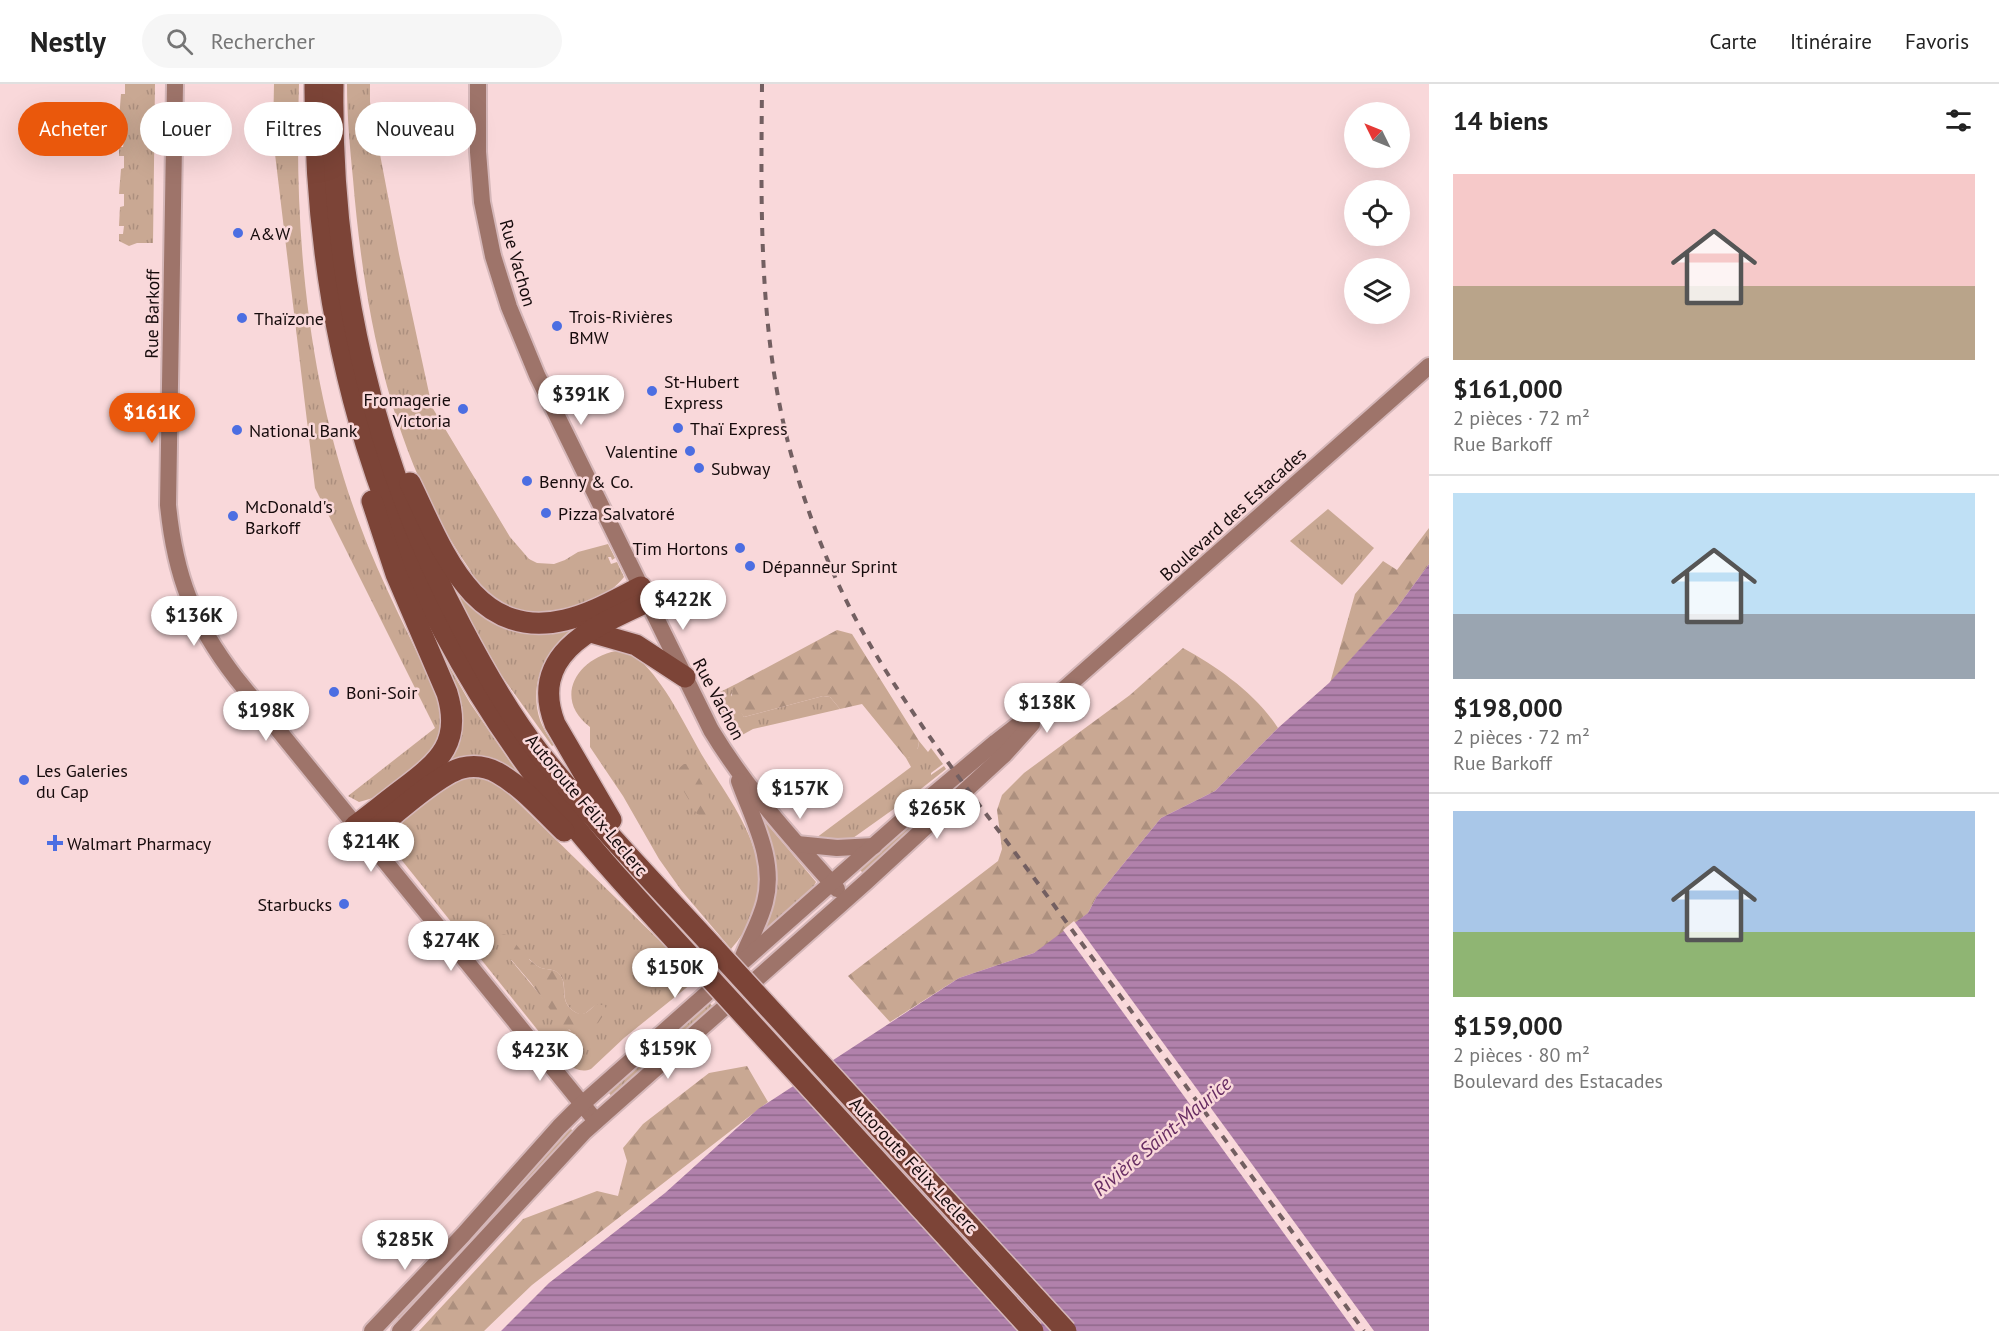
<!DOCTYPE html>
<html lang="fr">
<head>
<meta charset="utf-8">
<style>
  body { margin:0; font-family:"PT Sans",sans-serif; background:#f6f6f6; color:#222; height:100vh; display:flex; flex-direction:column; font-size:22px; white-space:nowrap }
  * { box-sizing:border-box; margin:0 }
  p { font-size:20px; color:#767676 }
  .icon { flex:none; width:33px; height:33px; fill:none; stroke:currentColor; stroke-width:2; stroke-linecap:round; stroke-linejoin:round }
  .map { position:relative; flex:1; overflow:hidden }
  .drawer { display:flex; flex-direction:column; background:#fff; width:570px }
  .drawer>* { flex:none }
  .guide { position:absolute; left:18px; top:18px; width:570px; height:54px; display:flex; gap:12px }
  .needle { width:39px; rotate:313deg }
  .fabs { position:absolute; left:1344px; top:18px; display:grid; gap:12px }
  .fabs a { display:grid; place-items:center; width:66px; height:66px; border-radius:50%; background:#fff; box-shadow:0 6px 24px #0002; font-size:30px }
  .price { position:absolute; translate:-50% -51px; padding:0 14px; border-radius:21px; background:#fff; color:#222; font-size:20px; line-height:39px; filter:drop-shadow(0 2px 3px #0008) }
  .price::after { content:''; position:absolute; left:50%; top:36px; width:18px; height:14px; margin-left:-9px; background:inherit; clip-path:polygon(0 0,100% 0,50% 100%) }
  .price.current { background:#ea580c; color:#fff }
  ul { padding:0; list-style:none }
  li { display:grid; align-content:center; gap:12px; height:318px; padding:0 24px }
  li+li { border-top:2px solid #e0e0e0 }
  li span { display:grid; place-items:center; height:186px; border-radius:0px; color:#555 }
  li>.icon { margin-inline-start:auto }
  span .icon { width:108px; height:108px; fill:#fffc; stroke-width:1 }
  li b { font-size:26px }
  h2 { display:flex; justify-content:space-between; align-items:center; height:72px; padding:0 24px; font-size:26px }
  .chip { padding:0 21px; border-radius:27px; background:#fff; box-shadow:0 6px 24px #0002; font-size:21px; line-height:54px }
  .chip.current { background:#ea580c; color:#fff }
  header { display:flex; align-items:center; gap:36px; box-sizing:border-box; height:84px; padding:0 30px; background:#fff; border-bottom:2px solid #e0e0e0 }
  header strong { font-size:28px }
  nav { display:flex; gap:33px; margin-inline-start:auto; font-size:21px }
  .search { width:420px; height:54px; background:#f6f6f6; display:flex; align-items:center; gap:15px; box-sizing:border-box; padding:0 21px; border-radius:33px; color:#767676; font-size:22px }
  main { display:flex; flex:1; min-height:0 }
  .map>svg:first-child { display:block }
  .grass { fill:url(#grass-tufts); fill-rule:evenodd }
  .forest { fill:url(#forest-firs) }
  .water { fill:url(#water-rules) }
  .pier { fill:#f9d8da }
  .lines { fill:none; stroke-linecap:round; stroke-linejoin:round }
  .secondary-casing { stroke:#d5b7b9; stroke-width:20 }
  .highway-casing { stroke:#d5b7b9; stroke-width:24 }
  .secondary { stroke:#9e746a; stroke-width:16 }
  .highway { stroke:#7c4437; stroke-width:21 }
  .rail { stroke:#735f61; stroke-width:4; stroke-dasharray:8 8; stroke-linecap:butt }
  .highway-bridge-casing { stroke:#d5b7b9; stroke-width:24; stroke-linecap:butt }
  .highway-bridge { stroke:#7c4437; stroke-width:21 }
  .poi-dot { fill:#4c6ee2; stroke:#f9d8da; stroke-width:2 }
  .labels { text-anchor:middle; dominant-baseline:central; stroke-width:5; stroke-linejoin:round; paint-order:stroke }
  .poi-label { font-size:18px; fill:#160b0c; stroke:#f9d8da; text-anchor:start }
  .street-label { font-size:18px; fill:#160b0c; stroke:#f9d8da }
  .water-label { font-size:20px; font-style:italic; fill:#672c62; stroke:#f9d8da }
</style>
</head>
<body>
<header>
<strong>Nestly</strong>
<div class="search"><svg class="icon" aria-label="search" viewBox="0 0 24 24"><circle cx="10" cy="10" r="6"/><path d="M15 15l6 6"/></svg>Rechercher</div>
<nav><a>Carte</a><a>Itinéraire</a><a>Favoris</a></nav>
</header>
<main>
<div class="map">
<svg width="1429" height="1247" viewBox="0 0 1429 1247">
  <defs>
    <pattern id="grass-tufts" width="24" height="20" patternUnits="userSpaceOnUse" patternTransform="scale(1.5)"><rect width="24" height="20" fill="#c9a893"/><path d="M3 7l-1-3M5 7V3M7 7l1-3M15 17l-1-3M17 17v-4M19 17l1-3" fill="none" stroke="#ac8f7e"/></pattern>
    <pattern id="forest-firs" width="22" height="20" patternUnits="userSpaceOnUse" patternTransform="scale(1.5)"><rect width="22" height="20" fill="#c9a893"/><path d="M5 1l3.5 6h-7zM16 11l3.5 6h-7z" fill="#ac8f7e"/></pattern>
    <pattern id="water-rules" width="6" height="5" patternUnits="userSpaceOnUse" patternTransform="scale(1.5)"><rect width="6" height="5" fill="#b181ab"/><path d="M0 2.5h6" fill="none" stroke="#8f688a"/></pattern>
  </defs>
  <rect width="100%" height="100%" fill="#f9d8da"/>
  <g class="grass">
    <path d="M125 0H155L153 159H137L129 162 119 157V150H123L124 142H119L120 123 124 122V110H119L121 85 124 84V72H119V63H123L124 57H119L121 47H125L124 35H119L121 10H125Z"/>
    <path d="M274 0H299C294 148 307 296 358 436 381 500 415 560 442 623L443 648 427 674 373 714 359 718 348 712 435 644 315 404 275 70 273 49Z"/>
    <path d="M347 0H370V18L399 170 432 323 510 453 529 475 537 479 554 480 565 476 578 468 608 460 615 474 612 476 611 473H608L611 480 617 478 624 493C609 513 568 531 544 529 528 529 513 528 500 520 492 515 482 506 476 499 473 494 472 488 468 483 391 372 364 228 353 95 350 64 347 32 347 0Z"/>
    <path d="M1328 425 1374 464 1342 501 1290 457Z"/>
    <path d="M457 505 464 514 575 543C546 564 528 600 540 636 543 645 549 653 554 661L552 662 501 591 465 527Z"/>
    <path d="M430 549 470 619 524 698C491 673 494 671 451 678L450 675C481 637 447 587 430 549Z"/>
    <path d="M616 567C626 568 636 572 644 580 670 607 686 644 705 676 726 710 753 745 759 786 763 814 750 844 731 865L681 806 659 775 623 712 590 663V643C553 615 576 575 616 567Z"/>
    <path d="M738 599 731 611 744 633 823 612 830 613 840 625 753 645 733 656 712 612Z"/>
    <path d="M919 657 928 668 931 664 943 680 931 689V691L944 682 946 685 912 712 853 754 844 757 816 754 911 683 906 674H909L918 664Z"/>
    <path d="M999 664 865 791 859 785Z"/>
    <path d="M468 691 482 692 507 708 659 856 696 896 624 954 591 985C576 991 566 978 556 969L396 769C384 736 444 704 468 691ZM529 875C533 878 536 882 541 884 547 886 553 884 559 890 570 901 557 917 575 928 584 934 588 927 595 921L570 947 511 876Z"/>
    <path d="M762 734 816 798 814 802 760 850 776 792 774 772Z"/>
    <path d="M709 918 714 924 613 1014 608 1008Z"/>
    <path d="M569 1043 575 1049 401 1237 395 1231Z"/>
  </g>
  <g class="forest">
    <path d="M1429 444V480L1396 525 1330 599 1355 510 1383 477 1397 486Z"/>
    <path d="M837 546 852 550 919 657C918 665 916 675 906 674L862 620 840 625 830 613 823 612 744 633 731 616 733 604 738 599Z"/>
    <path d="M1183 564C1219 584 1255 609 1278 644L1215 707 1161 734 1097 812 1088 829 1060 852 1034 869 959 894 890 938 848 892 998 777 1002 765 997 726 1002 711 1024 689 1130 611Z"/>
    <path d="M684 680H692L711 717 714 727 707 735 697 730 675 692V687Z"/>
    <path d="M504 850 509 852C518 862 527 876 539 883 545 886 551 884 557 888 571 898 556 917 575 928 584 933 589 927 595 921H604L607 926 598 939 576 949 562 942 531 899 502 865 499 857 501 851Z"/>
    <path d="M747 982 768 1018 532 1201 484 1247H419L523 1135 597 1107 618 1112 627 1077 623 1064 643 1040 709 989Z"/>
  </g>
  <path class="water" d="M1429 480V1247H501L549 1199 665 1109 758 1025 959 894 1034 869 1088 829 1097 812 1161 734 1215 707 1278 644 1329 599 1396 525Z"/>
  <path class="pier" d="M1074 837 1374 1247H1355L1063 846Z"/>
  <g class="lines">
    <defs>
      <g id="secondary">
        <path d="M175 0 168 421C175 492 193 538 236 594L596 1037"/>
        <path d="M478 0V68L482 118 493 172 509 223 537 291 711 646C746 704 792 755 837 805"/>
        <path d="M739 697C753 736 776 776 765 818 760 838 749 856 742 875"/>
        <path d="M797 760 837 764 874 762"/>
        <path d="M372 1247 463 1151 559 1043 581 1021 897 741 996 658 1063 606 1429 282"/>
        <path d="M400 1247 584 1048 866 798 1005 670 1032 640"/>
      </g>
      <g id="highway">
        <path d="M315 0C314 254 381 482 532 688 582 756 640 818 697 880"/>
        <path d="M333 0C330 189 372 374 461 542 484 586 510 632 541 671 595 738 656 801 714 864"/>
        <path d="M410 399C442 464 473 558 565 536 592 530 617 515 641 503"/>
        <path d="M587 547 636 561 685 593"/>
        <path d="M611 736 555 640C527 568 598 541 649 517"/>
        <path d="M355 742C371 730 387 717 403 705 440 677 462 658 447 609L396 490 372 417"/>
        <path d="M365 754C387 737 438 690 462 684 475 681 487 683 498 689 523 703 543 727 564 747"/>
      </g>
    </defs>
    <use href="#secondary" class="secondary-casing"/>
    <use href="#highway" class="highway-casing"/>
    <use href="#secondary" class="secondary"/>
    <use href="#highway" class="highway"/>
    <path class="rail" d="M762 0C761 126 758 254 793 377 809 434 831 490 860 543 915 642 990 733 1056 824 1159 965 1262 1106 1364 1247"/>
    <defs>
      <g id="highway-bridge">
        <path d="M714 864 1066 1247"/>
        <path d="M697 880 1033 1247"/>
      </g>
    </defs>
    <use href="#highway-bridge" class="highway-bridge-casing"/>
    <use href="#highway-bridge" class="highway-bridge"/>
  </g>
  <g class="poi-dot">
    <circle cx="238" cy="149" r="6"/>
    <circle cx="242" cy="234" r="6"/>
    <circle cx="557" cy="242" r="6"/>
    <circle cx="652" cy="307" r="6"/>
    <circle cx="463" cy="325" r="6"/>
    <circle cx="678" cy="344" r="6"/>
    <circle cx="237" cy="346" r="6"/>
    <circle cx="690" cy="367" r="6"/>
    <circle cx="699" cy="384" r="6"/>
    <circle cx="527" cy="397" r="6"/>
    <circle cx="546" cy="429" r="6"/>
    <circle cx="233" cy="432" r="6"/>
    <circle cx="740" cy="464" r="6"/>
    <circle cx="750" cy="482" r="6"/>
    <circle cx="334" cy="608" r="6"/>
    <circle cx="24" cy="696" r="6"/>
    <path d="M52 750h6v6h6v6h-6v6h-6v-6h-6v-6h6z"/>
    <circle cx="344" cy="820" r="6"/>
  </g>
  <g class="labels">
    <g class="poi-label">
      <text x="250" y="149">A&amp;W</text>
      <text x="569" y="232">Trois-Rivières<tspan x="569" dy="21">BMW</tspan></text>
      <text x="254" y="234">Thaïzone</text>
      <text x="664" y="297">St-Hubert<tspan x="664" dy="21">Express</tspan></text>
      <text x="451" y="315" text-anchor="end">Fromagerie<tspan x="451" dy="21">Victoria</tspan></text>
      <text x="690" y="344">Thaï Express</text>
      <text x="249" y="346">National Bank</text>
      <text x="678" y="367" text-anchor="end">Valentine</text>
      <text x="711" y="384">Subway</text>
      <text x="539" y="397">Benny &amp; Co.</text>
      <text x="245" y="422">McDonald's<tspan x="245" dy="21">Barkoff</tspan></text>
      <text x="558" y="429">Pizza Salvatoré</text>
      <text x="728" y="464" text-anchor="end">Tim Hortons</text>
      <text x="762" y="482">Dépanneur Sprint</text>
      <text x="346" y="608">Boni-Soir</text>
      <text x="36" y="686">Les Galeries<tspan x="36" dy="21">du Cap</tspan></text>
      <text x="67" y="759">Walmart Pharmacy</text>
      <text x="332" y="820" text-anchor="end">Starbucks</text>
    </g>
    <g class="street-label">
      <text transform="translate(518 179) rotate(74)">Rue Vachon</text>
      <text transform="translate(152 230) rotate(-89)">Rue Barkoff</text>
      <text transform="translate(1233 430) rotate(-42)">Boulevard des Estacades</text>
      <text transform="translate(719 615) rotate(62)">Rue Vachon</text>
      <text transform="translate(587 721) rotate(50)">Autoroute Félix-Leclerc</text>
      <text transform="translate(914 1081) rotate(47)">Autoroute Félix-Leclerc</text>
    </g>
    <g class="water-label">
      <text transform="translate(1162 1052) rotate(-40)">Rivière Saint-Maurice</text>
    </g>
  </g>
</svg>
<div class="fabs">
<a><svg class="needle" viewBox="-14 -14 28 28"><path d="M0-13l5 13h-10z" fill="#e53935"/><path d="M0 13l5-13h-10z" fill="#767676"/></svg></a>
<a><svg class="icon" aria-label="locate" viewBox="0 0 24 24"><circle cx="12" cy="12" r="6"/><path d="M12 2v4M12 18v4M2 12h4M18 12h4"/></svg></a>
<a><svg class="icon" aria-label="layers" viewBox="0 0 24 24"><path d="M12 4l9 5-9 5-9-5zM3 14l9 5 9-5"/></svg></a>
</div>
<b class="price" style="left:581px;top:342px">$391K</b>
<b class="price current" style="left:152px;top:360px">$161K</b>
<b class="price" style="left:683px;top:547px">$422K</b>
<b class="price" style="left:194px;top:563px">$136K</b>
<b class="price" style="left:1047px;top:650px">$138K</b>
<b class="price" style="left:266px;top:658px">$198K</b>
<b class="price" style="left:800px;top:736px">$157K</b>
<b class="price" style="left:937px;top:756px">$265K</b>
<b class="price" style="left:371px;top:789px">$214K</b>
<b class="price" style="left:451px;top:888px">$274K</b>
<b class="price" style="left:675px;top:915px">$150K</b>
<b class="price" style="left:668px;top:996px">$159K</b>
<b class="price" style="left:540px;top:998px">$423K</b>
<b class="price" style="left:405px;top:1187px">$285K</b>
<div class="guide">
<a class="chip current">Acheter</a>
<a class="chip">Louer</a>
<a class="chip">Filtres</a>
<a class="chip">Nouveau</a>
</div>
</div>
<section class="drawer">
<h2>14 biens<svg class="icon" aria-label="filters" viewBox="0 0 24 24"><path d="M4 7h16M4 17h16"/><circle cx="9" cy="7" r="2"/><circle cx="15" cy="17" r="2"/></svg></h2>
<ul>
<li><span style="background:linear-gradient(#f6c9c9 60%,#b9a48a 0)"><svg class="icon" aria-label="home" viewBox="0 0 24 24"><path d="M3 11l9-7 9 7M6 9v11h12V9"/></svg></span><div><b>$161,000</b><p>2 pièces · 72 m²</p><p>Rue Barkoff</p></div></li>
<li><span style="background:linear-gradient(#bfe0f5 65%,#9aa5b1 0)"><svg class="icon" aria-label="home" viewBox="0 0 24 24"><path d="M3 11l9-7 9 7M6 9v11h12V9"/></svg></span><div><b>$198,000</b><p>2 pièces · 72 m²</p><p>Rue Barkoff</p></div></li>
<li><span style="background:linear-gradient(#a9c7e8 65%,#8fb573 0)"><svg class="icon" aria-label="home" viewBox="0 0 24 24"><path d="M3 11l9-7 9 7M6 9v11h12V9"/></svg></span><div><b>$159,000</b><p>2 pièces · 80 m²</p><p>Boulevard des Estacades</p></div></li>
</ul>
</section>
</main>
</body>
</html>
